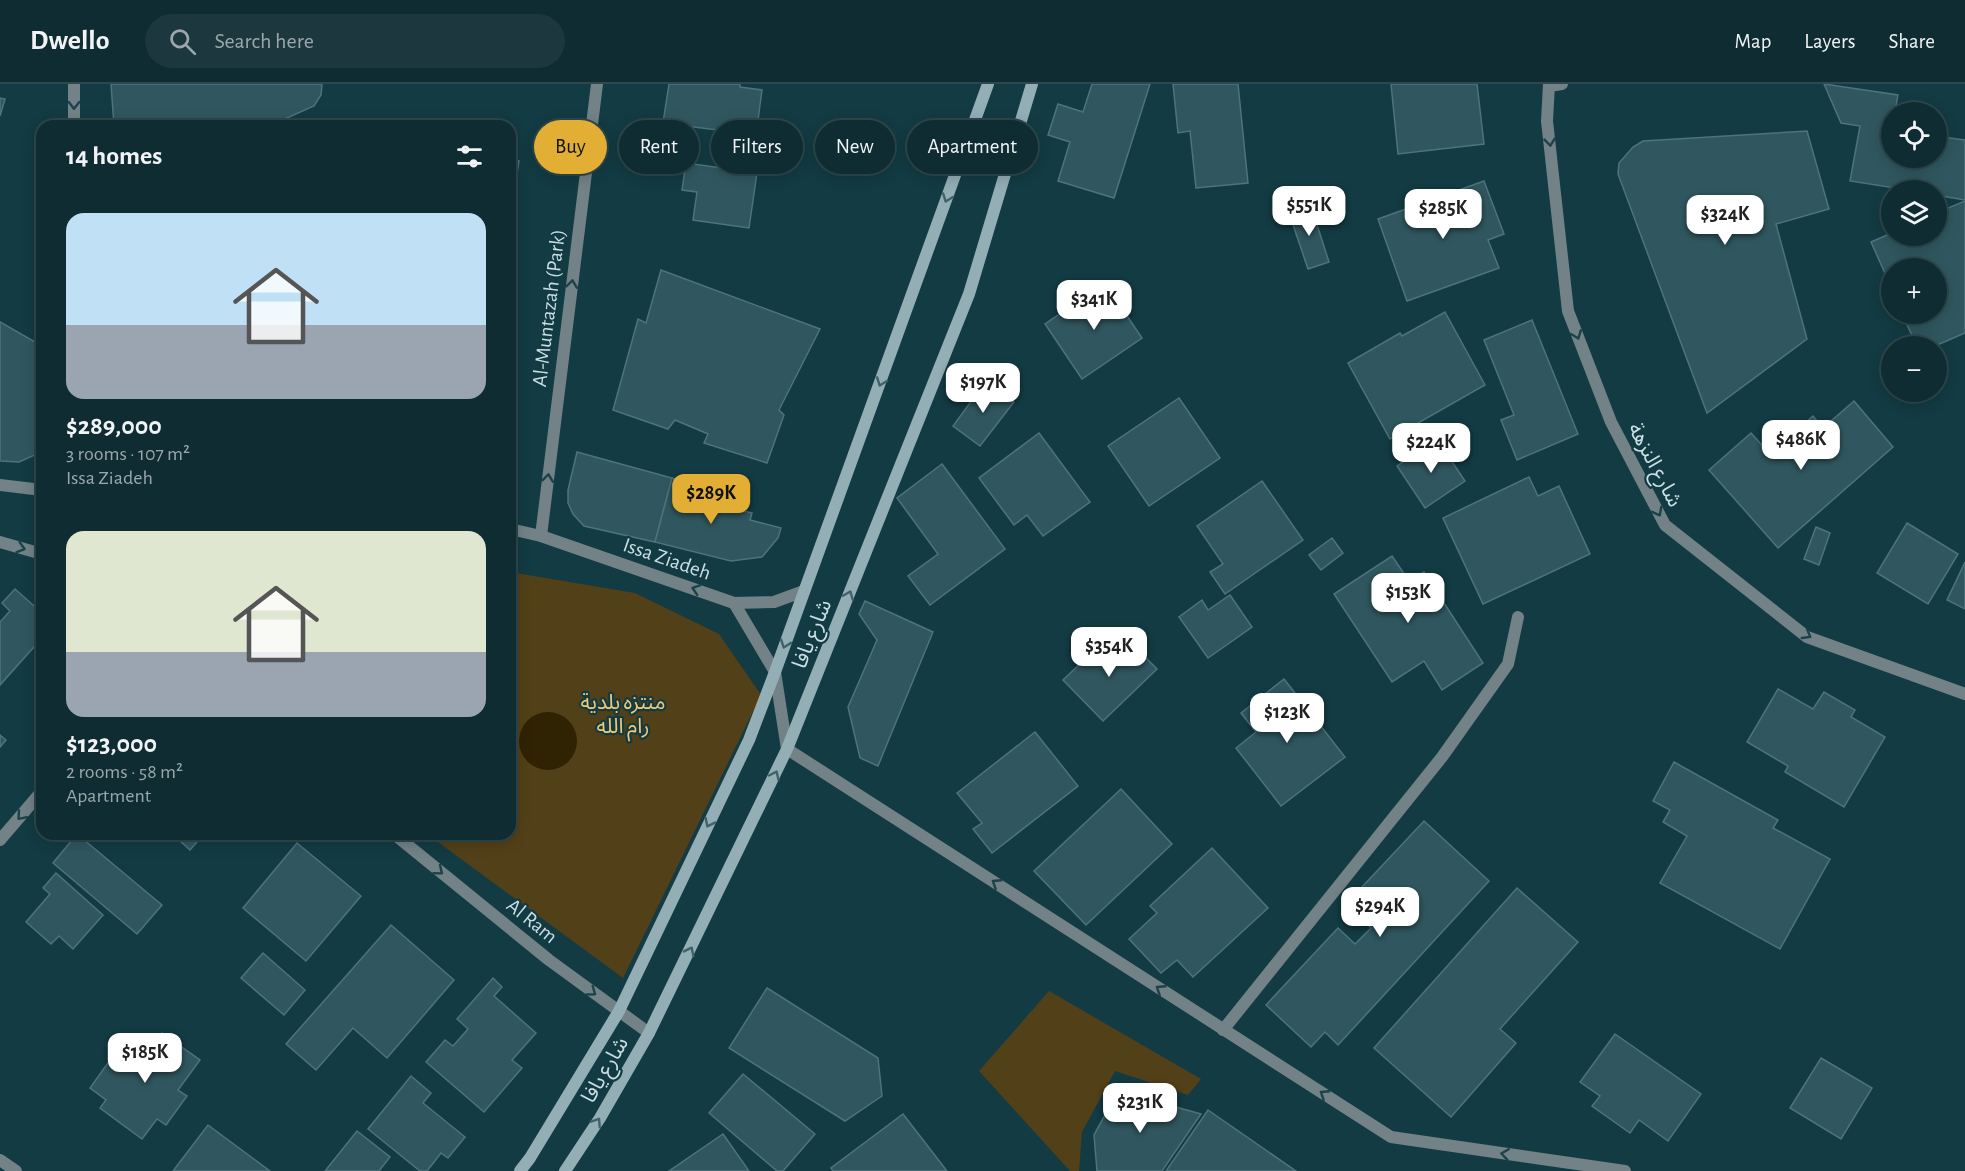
<!DOCTYPE html>
<html lang="en">
<head>
<meta charset="utf-8">
<style>
  body { margin:0; font-family:"Alegreya Sans","Noto Sans Arabic",sans-serif; background:#1c383e; color:#f1f3f6; height:100vh; display:flex; flex-direction:column; font-size:22px; white-space:nowrap }
  * { box-sizing:border-box; margin:0 }
  p { font-size:20px; color:#9ba7ac }
  .icon { flex:none; width:33px; height:33px; fill:none; stroke:currentColor; stroke-width:2; stroke-linecap:round; stroke-linejoin:round }
  .map { position:relative; flex:1; overflow:hidden }
  .sheet { position:absolute; left:36px; top:36px; width:480px; height:720px; display:flex; flex-direction:column; background:#0e2c32; border-radius:18px; box-shadow:0 3px 15px #0003,0 0 0 2px #2e484d }
  .sheet>* { flex:none }
  .guide { position:absolute; left:534px; top:36px; width:570px; height:54px; display:flex; gap:12px }
  .tools { position:absolute; left:1881px; top:18px; display:grid; gap:12px }
  .tools a { display:grid; place-items:center; width:66px; height:66px; border-radius:50%; background:#0e2c32; box-shadow:0 3px 15px #0003,0 0 0 2px #2e484d; font-size:30px }
  .price { position:absolute; translate:-50% -51px; padding:0 14px; border-radius:12px; background:#fff; color:#222; font-size:20px; line-height:39px; filter:drop-shadow(0 2px 3px #0008) }
  .price::after { content:''; position:absolute; left:50%; top:36px; width:18px; height:14px; margin-left:-9px; background:inherit; clip-path:polygon(0 0,100% 0,50% 100%) }
  .price.current { background:#e2af34; color:#111 }
  ul { padding:0; list-style:none }
  li { display:grid; align-content:center; gap:12px; height:318px; padding:0 30px }
  li span { display:grid; place-items:center; height:186px; border-radius:18px; color:#555 }
  li>.icon { margin-inline-start:auto }
  span .icon { width:108px; height:108px; fill:#fffc; stroke-width:1 }
  li b { font-size:26px }
  h2 { display:flex; justify-content:space-between; align-items:center; height:72px; padding:0 30px; font-size:26px }
  .pill { padding:0 21px; border-radius:27px; background:#0e2c32; box-shadow:0 3px 15px #0003,0 0 0 2px #2e484d; font-size:21px; line-height:54px }
  .pill.current { background:#e2af34; color:#111 }
  header { display:flex; align-items:center; gap:36px; box-sizing:border-box; height:84px; padding:0 30px; background:#0e2c32; border-bottom:2px solid #2e484d }
  header strong { font-size:28px }
  nav { display:flex; gap:33px; margin-inline-start:auto; font-size:21px }
  .search { width:420px; height:54px; background:#1c383e; display:flex; align-items:center; gap:15px; box-sizing:border-box; padding:0 21px; border-radius:33px; color:#9ba7ac; font-size:22px }
  .map>svg:first-child { display:block }
  .green { fill:#524018 }
  .water { fill:#302304 }
  .building { fill:#30575f; stroke:#4d747d; stroke-width:1.5 }
  .lines { fill:none; stroke-linecap:round; stroke-linejoin:round }
  .service { stroke:#728287; stroke-width:12 }
  .minor { stroke:#728287; stroke-width:12 }
  .tertiary { stroke:#728287; stroke-width:12 }
  .secondary { stroke:#93aeb5; stroke-width:12 }
  .oneway { stroke:#1c424a }
  .oneway2 { stroke:#40636b }
  .labels { text-anchor:middle; dominant-baseline:central; stroke-width:4.5; stroke-linejoin:round; paint-order:stroke }
  .street-label { font-size:21px; fill:#cadee3; stroke:#133b43 }
  .park-label { font-size:21px; fill:#f1c976; stroke:#133b43 }
</style>
</head>
<body>
<header>
<strong>Dwello</strong>
<div class="search"><svg class="icon" aria-label="search" viewBox="0 0 24 24"><circle cx="10" cy="10" r="6"/><path d="M15 15l6 6"/></svg>Search here</div>
<nav><a>Map</a><a>Layers</a><a>Share</a></nav>
</header>
<div class="map">
<svg width="1965" height="1087" viewBox="0 0 1965 1087">
  <rect width="100%" height="100%" fill="#133b43"/>
  <g class="green">
    <path d="M510 488 635 509 719 550 761 611 623 894 427 750H510Z"/>
    <path d="M1049 907 1201 995 1188 1011 1115 987 1082 1048 1079 1087H1070L979 987Z"/>
  </g>
  <circle class="water" cx="548" cy="657" r="29"/>
  <g class="building">
    <path d="M111 0H321L322 1 321 11 314 22 278 38 214 42H114Z"/>
    <path d="M669 0H740V3L762 6 756 51 663 39Z"/>
    <path d="M1092 0H1150L1114 114 1058 97 1070 58 1048 51 1058 20 1083 28Z"/>
    <path d="M1173 0H1238L1248 99 1196 104 1190 47 1178 49Z"/>
    <path d="M1391 0H1477L1484 60 1398 70Z"/>
    <path d="M1824 0 1898 11 1895 28H1892V74H1936V52L1965 56V116L1936 111V106H1908L1850 97 1860 42 1841 39Z"/>
    <path d="M0 14 5 15 0 32Z"/>
    <path d="M1807 47 1829 125 1776 140 1807 255 1707 329 1618 90 1619 79 1633 63 1643 57Z"/>
    <path d="M510 76 519 77 512 121H510Z"/>
    <path d="M686 79 757 89 749 144 693 136 697 108 682 106Z"/>
    <path d="M1484 97 1504 150 1488 156 1499 184 1407 217 1378 135Z"/>
    <path d="M1965 117V249L1935 262H1917L1902 230H1936V184H1892V205L1871 158 1892 149V152H1936V129Z"/>
    <path d="M1311 122 1329 178 1308 185 1289 129Z"/>
    <path d="M661 186 820 245 779 326 784 331 767 379 704 359 708 350 675 336 668 345 613 326 638 235 646 239Z"/>
    <path d="M1105 199 1142 254 1082 295 1045 240Z"/>
    <path d="M1445 228 1485 301 1390 355 1348 279 1400 249 1402 252Z"/>
    <path d="M1532 236 1578 350 1517 376 1501 336 1514 331 1484 256Z"/>
    <path d="M0 238 35 258 42 363 37 370 19 378 0 377Z"/>
    <path d="M986 297 1014 318 980 362 953 342Z"/>
    <path d="M1179 314 1220 374 1149 422 1108 362Z"/>
    <path d="M1854 317 1893 363 1778 464 1709 386 1751 349 1770 370 1813 332 1823 344Z"/>
    <path d="M1039 349 1090 418 1043 452 1027 431 1014 441 979 394Z"/>
    <path d="M1437 355 1465 397 1425 424 1397 382Z"/>
    <path d="M577 368 672 394 655 458 584 442 573 430 568 419V406Z"/>
    <path d="M942 380 1005 465 930 521 908 492 938 470 897 414Z"/>
    <path d="M1529 393 1538 412 1559 402 1590 470 1483 520 1443 434Z"/>
    <path d="M672 394 709 403 707 411 729 416 728 423 752 429 750 436 781 444 778 454 762 473 731 477 655 458Z"/>
    <path d="M1262 397 1303 456 1225 510 1210 488 1223 480 1197 442Z"/>
    <path d="M1907 439 1958 470 1928 520 1877 489Z"/>
    <path d="M1816 443 1830 449 1819 481 1804 475Z"/>
    <path d="M1332 454 1343 469 1321 486 1309 471Z"/>
    <path d="M1392 472 1409 497 1424 488 1483 579 1442 606 1424 577 1392 598 1334 510Z"/>
    <path d="M1965 478V525L1947 516Z"/>
    <path d="M15 505 42 529V554L0 601V538L10 527 2 519Z"/>
    <path d="M1230 511 1252 543 1208 574 1179 533 1202 516 1208 526Z"/>
    <path d="M865 517 933 548 878 682 860 674 848 623 877 556 859 530Z"/>
    <path d="M1107 554 1125 573 1135 563 1157 585 1103 637 1063 596Z"/>
    <path d="M1284 595 1345 673 1281 722 1236 664 1256 648 1241 629Z"/>
    <path d="M1778 605 1813 625 1824 608 1855 626 1851 633 1885 653 1844 723 1785 688 1788 682 1747 658Z"/>
    <path d="M1035 648 1078 702 992 769 973 745 982 739 957 709Z"/>
    <path d="M0 651 6 656 0 663Z"/>
    <path d="M1674 678 1778 736 1773 744 1830 775 1780 865 1660 799 1687 752 1663 738 1670 726 1653 717Z"/>
    <path d="M1121 705 1172 760 1086 841 1034 787Z"/>
    <path d="M1424 737 1489 797 1338 961 1325 948 1311 963 1266 921 1338 844 1355 860 1371 844 1346 820Z"/>
    <path d="M77 750 162 821 137 850 53 779Z"/>
    <path d="M172 750H204L190 766Z"/>
    <path d="M297 759 361 812 306 877 243 824Z"/>
    <path d="M1212 764 1268 824 1193 893 1177 876 1161 889 1129 855 1157 829 1150 822Z"/>
    <path d="M56 789 103 831 73 865 59 852 51 860 26 838 50 810 43 804Z"/>
    <path d="M1517 804 1578 858 1500 945 1516 959 1451 1033 1374 964Z"/>
    <path d="M391 841 454 896 387 974 353 944 316 986 286 960Z"/>
    <path d="M263 869 305 906 284 931 241 894Z"/>
    <path d="M493 894 502 903 494 912 536 949 512 976 522 984 484 1028 426 978 445 956 453 962 468 945 457 935Z"/>
    <path d="M767 904 878 974 882 1012 845 1037 729 964Z"/>
    <path d="M162 949 200 976 178 1006 187 1012 166 1041 157 1035 142 1055 100 1024 106 1016 90 1004 122 959 139 971 145 962 150 966Z"/>
    <path d="M1615 950 1701 1010 1668 1057 1639 1036 1630 1049 1592 1022 1600 1012 1580 998Z"/>
    <path d="M1821 974 1872 1004 1841 1055 1790 1024Z"/>
    <path d="M743 990 815 1050 783 1087H777L709 1029Z"/>
    <path d="M411 992 431 1009 423 1019 465 1053 448 1074 441 1069 427 1087H420L368 1045Z"/>
    <path d="M1118 1007 1201 1030 1162 1087H1097L1094 1051Z"/>
    <path d="M1208 1026 1296 1087H1166Z"/>
    <path d="M903 1030 947 1087H833L831 1084Z"/>
    <path d="M208 1041 270 1087H173Z"/>
    <path d="M357 1047 390 1073 379 1087H325Z"/>
    <path d="M723 1050 749 1087H669Z"/>
  </g>
  <g class="lines">
    <path class="service" d="M1223 946 1442 673 1508 580 1518 533"/>
    <g class="minor">
      <path d="M1549 2 1562 0"/>
      <path d="M74 42V0"/>
      <path d="M0 401 42 406"/>
      <path d="M510 445 541 452 734 519 775 588 787 665 1391 1053 1625 1087"/>
      <path d="M541 452 597 0"/>
      <path d="M0 458 42 470"/>
      <path d="M734 519 774 518 804 507"/>
      <path d="M394 750 549 876 649 949"/>
      <path d="M0 756 42 707"/>
      <path d="M0 1076 16 1087"/>
    </g>
    <path class="tertiary" d="M1549 0 1547 37 1568 227 1611 338 1665 441 1807 553 1965 610"/>
    <g class="secondary">
      <path d="M520 1087 530 1074 619 927 749 656 775 588 988 0"/>
      <path d="M565 1087 600 1034 649 949 787 665 969 210 1032 0"/>
    </g>
  </g>
  <defs><path id="oneway-chevron" d="M-2-3.5L2.5 0L-2 3.5" fill="none" stroke-width="1.6" stroke-linecap="round" stroke-linejoin="round" transform="scale(1.5)"/></defs>
  <g class="oneway">
    <use href="#oneway-chevron" transform="translate(74 21) rotate(91)"/>
    <use href="#oneway-chevron" transform="translate(1550 58) rotate(84)"/>
    <use href="#oneway-chevron" transform="translate(572 200) rotate(-83)"/>
    <use href="#oneway-chevron" transform="translate(1577 251) rotate(69)"/>
    <use href="#oneway-chevron" transform="translate(548 394) rotate(-83)"/>
    <use href="#oneway-chevron" transform="translate(1658 428) rotate(62)"/>
    <use href="#oneway-chevron" transform="translate(21 464) rotate(16)"/>
    <use href="#oneway-chevron" transform="translate(696 505) rotate(-161)"/>
    <use href="#oneway-chevron" transform="translate(1807 551) rotate(30)"/>
    <use href="#oneway-chevron" transform="translate(21 732) rotate(131)"/>
    <use href="#oneway-chevron" transform="translate(439 787) rotate(39)"/>
    <use href="#oneway-chevron" transform="translate(996 799) rotate(-147)"/>
    <use href="#oneway-chevron" transform="translate(1160 905) rotate(-147)"/>
    <use href="#oneway-chevron" transform="translate(592 908) rotate(36)"/>
    <use href="#oneway-chevron" transform="translate(1324 1010) rotate(-147)"/>
    <use href="#oneway-chevron" transform="translate(1505 1070) rotate(-172)"/>
  </g>
  <g class="oneway2">
    <use href="#oneway-chevron" transform="translate(947 114) rotate(110)"/>
    <use href="#oneway-chevron" transform="translate(881 298) rotate(110)"/>
    <use href="#oneway-chevron" transform="translate(849 511) rotate(-68)"/>
    <use href="#oneway-chevron" transform="translate(785 560) rotate(109)"/>
    <use href="#oneway-chevron" transform="translate(775 691) rotate(-65)"/>
    <use href="#oneway-chevron" transform="translate(709 739) rotate(116)"/>
    <use href="#oneway-chevron" transform="translate(690 867) rotate(-64)"/>
    <use href="#oneway-chevron" transform="translate(597 1038) rotate(-57)"/>
  </g>
  <g class="labels">
    <g class="street-label">
      <text transform="translate(549 224) rotate(-83)">Al-Muntazah (Park)</text>
      <text transform="translate(1655 381) rotate(62)">شارع النزهة</text>
      <text transform="translate(667 475) rotate(19)">Issa Ziadeh</text>
      <text transform="translate(812 550) rotate(-68)">شارع يافا</text>
      <text transform="translate(532 837) rotate(39)">Al Ram</text>
      <text transform="translate(605 986) rotate(-60)">شارع يافا</text>
    </g>
    <g class="park-label">
      <text x="623" y="618">منتزه بلدية<tspan x="623" dy="24">رام الله</tspan></text>
    </g>
  </g>
</svg>
<div class="tools">
<a><svg class="icon" aria-label="locate" viewBox="0 0 24 24"><circle cx="12" cy="12" r="6"/><path d="M12 2v4M12 18v4M2 12h4M18 12h4"/></svg></a>
<a><svg class="icon" aria-label="layers" viewBox="0 0 24 24"><path d="M12 4l9 5-9 5-9-5zM3 14l9 5 9-5"/></svg></a>
<a>+</a>
<a>−</a>
</div>
<b class="price" style="left:1309px;top:153px">$551K</b>
<b class="price" style="left:1443px;top:156px">$285K</b>
<b class="price" style="left:1725px;top:162px">$324K</b>
<b class="price" style="left:1094px;top:247px">$341K</b>
<b class="price" style="left:983px;top:330px">$197K</b>
<b class="price" style="left:1801px;top:387px">$486K</b>
<b class="price" style="left:1431px;top:390px">$224K</b>
<b class="price current" style="left:711px;top:441px">$289K</b>
<b class="price" style="left:1408px;top:540px">$153K</b>
<b class="price" style="left:1109px;top:594px">$354K</b>
<b class="price" style="left:1287px;top:660px">$123K</b>
<b class="price" style="left:1380px;top:854px">$294K</b>
<b class="price" style="left:145px;top:1000px">$185K</b>
<b class="price" style="left:1140px;top:1050px">$231K</b>
<div class="guide">
<a class="pill current">Buy</a>
<a class="pill">Rent</a>
<a class="pill">Filters</a>
<a class="pill">New</a>
<a class="pill">Apartment</a>
</div>
<section class="sheet">
<h2>14 homes<svg class="icon" aria-label="filters" viewBox="0 0 24 24"><path d="M4 7h16M4 17h16"/><circle cx="9" cy="7" r="2"/><circle cx="15" cy="17" r="2"/></svg></h2>
<ul>
<li><span style="background:linear-gradient(#bfe0f5 60%,#9aa5b1 0)"><svg class="icon" aria-label="home" viewBox="0 0 24 24"><path d="M3 11l9-7 9 7M6 9v11h12V9"/></svg></span><div><b>$289,000</b><p>3 rooms · 107 m²</p><p>Issa Ziadeh</p></div></li>
<li><span style="background:linear-gradient(#dfe7d0 65%,#9aa5b1 0)"><svg class="icon" aria-label="home" viewBox="0 0 24 24"><path d="M3 11l9-7 9 7M6 9v11h12V9"/></svg></span><div><b>$123,000</b><p>2 rooms · 58 m²</p><p>Apartment</p></div></li>
</ul>
</section>
</div>
</body>
</html>
